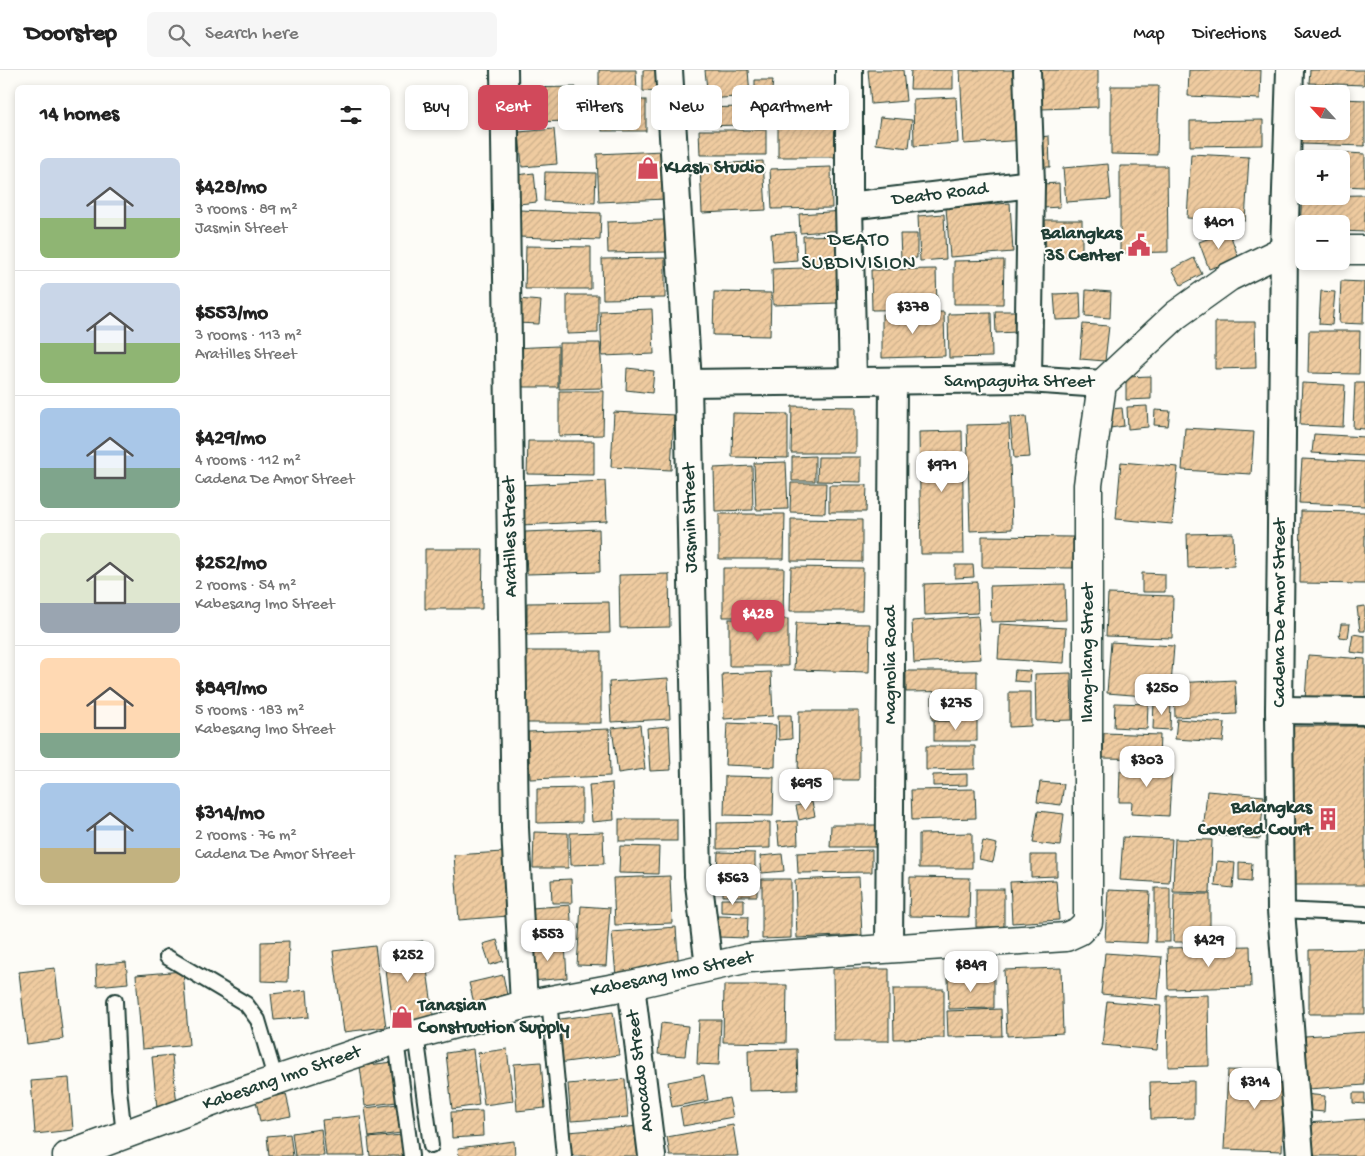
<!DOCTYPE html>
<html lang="en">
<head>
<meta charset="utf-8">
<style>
  body { margin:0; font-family:"Gochi Hand",sans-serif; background:#f6f6f6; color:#222; height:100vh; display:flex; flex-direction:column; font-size:19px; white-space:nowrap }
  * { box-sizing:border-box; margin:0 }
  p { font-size:16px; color:#767676 }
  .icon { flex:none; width:28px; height:28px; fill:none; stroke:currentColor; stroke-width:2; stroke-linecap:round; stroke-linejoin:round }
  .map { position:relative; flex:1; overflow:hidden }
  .details { position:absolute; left:15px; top:15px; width:375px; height:820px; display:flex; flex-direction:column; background:#fff; border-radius:8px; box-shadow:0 2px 8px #0003 }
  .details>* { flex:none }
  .banner { position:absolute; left:405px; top:15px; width:475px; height:45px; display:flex; gap:10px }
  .needle { width:32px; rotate:296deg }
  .buttons { position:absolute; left:1295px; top:15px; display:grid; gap:10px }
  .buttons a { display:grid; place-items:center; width:55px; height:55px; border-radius:8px; background:#fff; box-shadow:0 2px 8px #0003; font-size:25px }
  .price { position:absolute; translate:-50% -42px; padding:0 11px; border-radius:10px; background:#fff; color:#222; font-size:16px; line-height:32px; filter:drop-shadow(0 1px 2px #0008) }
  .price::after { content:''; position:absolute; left:50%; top:30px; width:15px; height:11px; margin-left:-8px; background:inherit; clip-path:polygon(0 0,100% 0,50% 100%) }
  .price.active { background:#d1495b; color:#fff }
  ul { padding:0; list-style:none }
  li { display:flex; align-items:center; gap:15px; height:125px; padding:0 25px }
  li+li { border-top:1px solid #e0e0e0 }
  li span { display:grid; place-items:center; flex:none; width:140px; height:100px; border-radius:8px; color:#555 }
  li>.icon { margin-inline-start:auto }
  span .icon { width:60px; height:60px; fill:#fffc; stroke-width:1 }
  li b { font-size:21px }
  h2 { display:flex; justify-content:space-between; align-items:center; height:60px; padding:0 25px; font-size:21px }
  .chip { padding:0 18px; border-radius:8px; background:#fff; box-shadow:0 2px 8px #0003; font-size:18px; line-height:45px }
  .chip.active { background:#d1495b; color:#fff }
  header { display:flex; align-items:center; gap:30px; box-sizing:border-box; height:70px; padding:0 25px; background:#fff; border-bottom:1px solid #e0e0e0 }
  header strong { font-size:24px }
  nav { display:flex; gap:28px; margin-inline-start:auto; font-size:18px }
  .search { width:350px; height:45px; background:#f6f6f6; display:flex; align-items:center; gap:12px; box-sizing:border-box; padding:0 18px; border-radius:8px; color:#767676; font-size:19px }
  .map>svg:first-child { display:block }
  .building { fill:url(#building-hatch); stroke:#1f3d34 }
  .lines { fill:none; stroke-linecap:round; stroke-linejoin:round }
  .service-casing { stroke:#1f3d34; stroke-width:18 }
  .minor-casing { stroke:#1f3d34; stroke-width:30 }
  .secondary-casing { stroke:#1f3d34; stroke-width:31 }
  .service { stroke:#fdfcf7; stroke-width:14 }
  .minor { stroke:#fdfcf7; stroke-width:26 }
  .secondary { stroke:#fdfcf7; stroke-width:28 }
  .labels { text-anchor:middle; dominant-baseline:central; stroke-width:4; stroke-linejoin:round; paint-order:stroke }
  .poi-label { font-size:19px; font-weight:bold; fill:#1f3d34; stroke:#fdfcf7; text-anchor:start }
  .street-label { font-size:19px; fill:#1f3d34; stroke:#fdfcf7 }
  .neighbourhood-label { font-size:20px; letter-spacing:1px; fill:#1f3d34; stroke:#fdfcf7 }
</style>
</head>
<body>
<header>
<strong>Doorstep</strong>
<div class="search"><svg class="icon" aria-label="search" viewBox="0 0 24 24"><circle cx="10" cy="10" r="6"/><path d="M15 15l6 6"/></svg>Search here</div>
<nav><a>Map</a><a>Directions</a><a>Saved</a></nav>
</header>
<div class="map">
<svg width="1365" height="1086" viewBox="0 0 1365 1086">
  <defs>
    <pattern id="building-hatch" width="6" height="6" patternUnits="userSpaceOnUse" patternTransform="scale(1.25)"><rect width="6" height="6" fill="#efcba0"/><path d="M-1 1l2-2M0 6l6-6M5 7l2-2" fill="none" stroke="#ccaf8a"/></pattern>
  </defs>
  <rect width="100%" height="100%" fill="#fdfcf7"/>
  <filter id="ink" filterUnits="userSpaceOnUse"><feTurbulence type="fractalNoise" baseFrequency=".02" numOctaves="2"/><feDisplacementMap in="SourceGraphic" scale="10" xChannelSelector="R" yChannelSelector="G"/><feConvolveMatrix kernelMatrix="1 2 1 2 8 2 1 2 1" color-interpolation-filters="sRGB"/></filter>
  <g filter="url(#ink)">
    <g class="building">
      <path d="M599 0H636L637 23H599Z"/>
      <path d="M643 0H662V22L643 21Z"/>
      <path d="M705 0H748L750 26 708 29Z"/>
      <path d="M868 0H903L906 31 871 34Z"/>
      <path d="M911 0H953V19H910Z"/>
      <path d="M960 0H1022L1025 70 964 74Z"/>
      <path d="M1040 0H1098V37L1041 39Z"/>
      <path d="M1189 0H1261L1260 29 1188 26Z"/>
      <path d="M1310 0H1364V15L1309 13Z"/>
      <path d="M755 10H773L771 29 755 28Z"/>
      <path d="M1111 16H1159L1157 85 1111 84Z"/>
      <path d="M576 17 577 51 522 52V18Z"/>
      <path d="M956 27 958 73 914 76 913 29Z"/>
      <path d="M1303 28 1304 61H1341V29L1365 30V76L1301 74Z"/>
      <rect x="602" y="30" width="44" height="31"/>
      <rect x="747" y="32" width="22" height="24"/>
      <path d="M740 37V55L702 56V38Z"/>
      <rect x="778" y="37" width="57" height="50"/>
      <path d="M880 47 912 50 909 78 876 74Z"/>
      <path d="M1263 50V75L1190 76V51Z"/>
      <path d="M554 59 557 94 522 97 519 62Z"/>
      <path d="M699 60H766V85H700Z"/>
      <path d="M1049 66 1050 97H1041L1040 67Z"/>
      <path d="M663 81 666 129 599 132 597 84Z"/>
      <path d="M1331 82 1365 84V117L1341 116V89H1331Z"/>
      <path d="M1191 84 1249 87 1245 151 1187 148Z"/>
      <path d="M763 91 766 140 702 143 700 95Z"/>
      <path d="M1108 94 1111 129 1066 132 1063 98Z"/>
      <path d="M1120 96H1167L1168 182 1120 183Z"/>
      <path d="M831 97 832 138 772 139 770 99Z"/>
      <path d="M545 102 596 103 595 133 544 131Z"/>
      <path d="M534 103 537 132 519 134 516 105Z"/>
      <path d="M1059 113 1060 137 1043 138 1042 114Z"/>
      <path d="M1302 122 1304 126 1365 125V162L1341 161V154H1304V159H1300Z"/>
      <path d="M1010 133 1013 182 950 187 946 138Z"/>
      <path d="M519 140 601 143 600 170 518 167Z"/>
      <path d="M843 141 844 160 800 163 799 144Z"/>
      <path d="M944 144 946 189 920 191 918 146Z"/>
      <path d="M664 150 666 182 608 183 607 152Z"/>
      <path d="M1045 150H1082V186L1046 187Z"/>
      <path d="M1229 161 1239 189 1209 199 1199 172Z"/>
      <path d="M795 162 797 190 773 192 771 164Z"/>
      <path d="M900 164H917V188L901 189Z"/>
      <path d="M844 165 845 193 804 194 803 166Z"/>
      <path d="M526 176 591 177V219H525Z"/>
      <path d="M665 188V228L603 229 602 189Z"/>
      <path d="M1194 188 1202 204 1181 215 1172 199Z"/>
      <path d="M1004 190 1003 234H954V191Z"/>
      <path d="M837 197 838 233 773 235 772 199Z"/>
      <path d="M936 199 937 239 872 240 871 200Z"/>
      <path d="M1341 211 1364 212 1363 254 1339 253Z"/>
      <path d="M1086 220 1111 222 1110 248 1085 246Z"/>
      <path d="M1321 221 1335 222 1332 255 1319 254Z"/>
      <path d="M714 222 771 223 770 266 713 265Z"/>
      <path d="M1080 223 1081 249 1056 250 1054 224Z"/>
      <path d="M567 225H598V263L567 264Z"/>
      <path d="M518 229 541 231 539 254 516 253Z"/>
      <path d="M652 239 654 284 602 286 600 241Z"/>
      <path d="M995 241H1017V262L996 263Z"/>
      <path d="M944 242 945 286 882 288V244Z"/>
      <path d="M991 243 992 287 949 288 948 244Z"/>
      <path d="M1215 252H1255L1256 298 1215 299Z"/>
      <path d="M1083 254 1109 256 1105 291 1080 289Z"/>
      <path d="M1309 261H1360L1359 304 1308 303Z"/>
      <path d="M559 273H600L603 318 559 319Z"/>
      <path d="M558 276V317H511V278Z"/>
      <path d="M627 298 654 301 652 323 626 320Z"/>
      <path d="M1151 306V329L1126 330V307Z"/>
      <path d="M1302 313 1345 315 1343 357 1300 355Z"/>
      <path d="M1355 313H1365V359L1353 358Z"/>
      <path d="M559 321H604L603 365 559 366Z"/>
      <path d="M792 336 856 337V383H791Z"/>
      <path d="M1147 336 1148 357 1128 359 1127 337Z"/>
      <path d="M1122 338 1124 356 1110 358 1108 339Z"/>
      <path d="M1155 340 1170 341 1168 356 1154 355Z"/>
      <path d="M614 342 674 345 671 400 611 397Z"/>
      <path d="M733 343 788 344V388L732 387Z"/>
      <path d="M1026 346 1030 387 1014 388 1010 347Z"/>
      <path d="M1009 354 1012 459 970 461 967 355Z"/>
      <path d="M1185 358 1254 362 1251 404 1182 400Z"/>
      <path d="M962 361 964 484H921L919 362Z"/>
      <path d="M1314 364 1365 367V386L1312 383Z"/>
      <path d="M528 371H594V405L527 404Z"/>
      <path d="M815 386V411H792V387Z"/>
      <path d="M818 387H861V412L817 411Z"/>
      <path d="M1302 389 1365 392V436L1299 433Z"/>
      <path d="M786 392 788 439 756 440 754 393Z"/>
      <path d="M1121 392 1178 397 1172 454 1116 449Z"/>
      <path d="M752 396 753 440 715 441 714 398Z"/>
      <path d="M605 411 607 451 521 455 520 415Z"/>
      <path d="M791 413H826L825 443 790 442Z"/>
      <path d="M829 415H867L866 442H829Z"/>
      <path d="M1301 441 1365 442V514L1300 513Z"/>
      <path d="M719 444H785L784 489H719Z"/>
      <path d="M791 449 862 450V492L791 491Z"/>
      <path d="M599 459 600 502 527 504 525 462Z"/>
      <path d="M1233 463 1234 496 1188 498 1187 464Z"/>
      <path d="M982 466 1073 467V498L982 497Z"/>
      <path d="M425 479H483L482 539H425Z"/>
      <path d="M955 495H973L974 507 955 508Z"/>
      <path d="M791 497 863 498 862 541H790Z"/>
      <path d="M723 498H784L783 547H723Z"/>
      <path d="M1142 503 1165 504V522H1142Z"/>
      <path d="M669 504 670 557 620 558 619 505Z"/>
      <path d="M977 512 978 543 925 545 924 514Z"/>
      <path d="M1065 514 1066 550 991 552 990 516Z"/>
      <path d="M1108 524 1173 526 1172 568 1106 566Z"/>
      <path d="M609 532 610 563 527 565V533Z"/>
      <path d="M1365 536V561H1360L1357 537Z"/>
      <path d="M978 546 981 589 914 593 912 551Z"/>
      <rect x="729" y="549" width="59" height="47"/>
      <path d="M796 553 870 554 869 602 794 600Z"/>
      <path d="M1000 554 1066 558 1064 593 998 589Z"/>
      <path d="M1341 554H1350L1348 568 1339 567Z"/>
      <path d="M1353 564 1365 566V584L1350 582Z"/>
      <path d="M1111 572 1174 576 1170 628 1107 623Z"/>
      <rect x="524" y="581" width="77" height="72"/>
      <path d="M1308 585 1365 589V634L1305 630Z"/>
      <path d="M1015 600 1031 601 1030 612 1014 611Z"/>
      <path d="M906 601H977V621L906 622Z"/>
      <path d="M771 602 773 646 724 649 722 604Z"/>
      <path d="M1071 603 1072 650 1036 651 1035 604Z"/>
      <path d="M668 608 670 649 611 652 609 612Z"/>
      <path d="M1235 610 1237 644 1175 647 1174 613Z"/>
      <path d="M1009 622H1031V656L1009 657Z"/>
      <path d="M932 625H977L976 650H932Z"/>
      <path d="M1154 631 1171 632 1170 660 1153 659Z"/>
      <path d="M1115 633 1148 634 1147 659 1114 657Z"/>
      <path d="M799 641H859V710H798Z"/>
      <path d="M778 645H791L792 669 779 670Z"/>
      <path d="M1177 649 1225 653 1223 672 1175 669Z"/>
      <rect x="934" y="651" width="43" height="20"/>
      <path d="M727 653 776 655 775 697 725 695Z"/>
      <path d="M640 655 645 699 618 703 612 658Z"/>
      <path d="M669 656 671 700 650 701 647 658Z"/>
      <path d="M1293 656H1365V815H1291Z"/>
      <path d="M609 659 610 706 530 709 528 662Z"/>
      <path d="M1104 663 1160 665 1159 689 1103 688Z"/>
      <path d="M926 676H975V699L926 700Z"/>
      <path d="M1134 692 1172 693 1169 746 1131 744 1132 732H1119L1120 701H1133Z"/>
      <path d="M967 704V715L933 716V705Z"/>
      <path d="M725 706 774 707 773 746 724 745Z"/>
      <path d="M1040 712 1064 714 1061 735 1037 732Z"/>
      <path d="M612 713 614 750 592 752 589 715Z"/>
      <path d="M582 718V752L537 753V719Z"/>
      <path d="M975 719 976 748 912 750 911 720Z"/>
      <path d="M1207 721 1264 726 1260 769 1203 764Z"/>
      <path d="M812 732 815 746 799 750 796 736Z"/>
      <path d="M1038 741 1064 744 1060 776 1033 773Z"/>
      <rect x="619" y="749" width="58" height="22"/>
      <path d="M797 751 798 774 779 776 777 752Z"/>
      <path d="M770 752V778L717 779V753Z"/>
      <path d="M831 755H880V777H830Z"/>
      <path d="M534 762 568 763V798H533Z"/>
      <path d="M603 762 604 794 571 795 570 763Z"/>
      <path d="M972 763V798H919V764Z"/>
      <path d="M1123 767 1172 769 1169 813 1120 810Z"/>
      <path d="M1175 769 1212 770 1210 823 1173 822Z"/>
      <path d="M983 771 997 774 993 792 979 789Z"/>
      <path d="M620 776 659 777 658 804 619 803Z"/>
      <path d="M872 780V802L798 803 797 783Z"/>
      <path d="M503 782 508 846 459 850 454 785Z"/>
      <path d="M718 782 755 783V803L717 802Z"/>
      <path d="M782 784 784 801 762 803 760 786Z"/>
      <path d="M1031 785H1057V806L1031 807Z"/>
      <path d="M1217 791 1235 793 1233 818 1215 816Z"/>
      <path d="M1239 792 1252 793 1251 812 1239 811Z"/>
      <path d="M670 806 672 853 615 855 613 808Z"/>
      <path d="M723 807 757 808V826H723Z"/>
      <path d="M859 807 862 865 797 868 795 810Z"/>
      <path d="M910 807 970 808 969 847 909 846Z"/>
      <path d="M571 809 572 833H552L551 810Z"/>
      <path d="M762 809H791V868L762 869Z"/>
      <path d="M1056 810 1059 850 1012 853 1010 812Z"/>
      <rect x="1155" y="818" width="15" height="54"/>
      <rect x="976" y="819" width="28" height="38"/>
      <path d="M1108 820 1150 822 1147 873 1105 871Z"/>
      <path d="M1174 824H1210V872H1173Z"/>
      <path d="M721 829H744V843L721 842Z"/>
      <path d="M570 835 572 865 533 867 532 838Z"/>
      <path d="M581 836 610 838 606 896 577 895Z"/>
      <path d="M718 846 748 847 747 868 717 867Z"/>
      <path d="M676 857 679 901 616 906 612 862Z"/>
      <path d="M497 870 503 891 490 895 483 874Z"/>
      <path d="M289 871 288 912 261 911V872Z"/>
      <path d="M423 871 434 950 393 955 383 877Z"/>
      <path d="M565 874 567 908 531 911 529 877Z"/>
      <path d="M375 876 386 957 344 962 333 881Z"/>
      <path d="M1250 876 1251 917 1168 919 1167 878Z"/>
      <path d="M1365 879V944H1309V880Z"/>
      <path d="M1105 883 1162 887 1158 929 1101 924Z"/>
      <path d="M126 892 128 913 97 916 96 895Z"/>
      <path d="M55 898 63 969 27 974 19 902Z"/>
      <path d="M1061 898 1063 963 1007 966 1004 900Z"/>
      <path d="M833 899H889V971H834Z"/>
      <path d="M183 901 189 975 142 979 136 905Z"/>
      <path d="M503 905 507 925 474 933 469 913Z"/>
      <path d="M994 907V938L949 939 948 908Z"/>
      <path d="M724 915H787L786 973 723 972Z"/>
      <path d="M893 919H944V968L894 969Z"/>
      <path d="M307 920 309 947 274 950 271 924Z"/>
      <path d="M1208 925 1209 996 1168 997 1167 926Z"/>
      <path d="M1107 931 1161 936 1157 980 1102 975Z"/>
      <path d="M1001 939 1002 966 948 967 947 941Z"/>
      <path d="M613 942 619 985 558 993 553 950Z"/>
      <path d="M699 950H721L719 995 697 994Z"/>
      <path d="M661 953 688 956 685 986 658 984Z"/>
      <path d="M1365 962V1015L1308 1019 1305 966Z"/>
      <path d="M473 979 479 1035 452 1039 446 983Z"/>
      <path d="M507 979 513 1031 484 1035 478 983Z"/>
      <path d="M797 979 798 1020 749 1021 748 980Z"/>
      <path d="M172 985 177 1036 157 1038 152 987Z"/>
      <path d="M393 992 397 1032 365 1036 360 996Z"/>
      <path d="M541 992 545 1038 517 1041 514 994Z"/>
      <path d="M1228 1000 1286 1002 1282 1081 1224 1079Z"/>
      <path d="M704 1005 708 1030 672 1037 668 1012Z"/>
      <path d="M69 1008 73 1060 35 1064 31 1011Z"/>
      <path d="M625 1009 628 1047 571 1051 568 1014Z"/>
      <path d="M1194 1011V1048L1151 1049 1150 1012Z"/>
      <path d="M1353 1023H1365V1034L1353 1033Z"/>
      <path d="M286 1024 291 1046 260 1052 256 1030Z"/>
      <path d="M1304 1024 1325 1026 1324 1042 1302 1040Z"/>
      <path d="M729 1028 733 1047 683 1056 680 1038Z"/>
      <path d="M398 1034 401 1063 369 1067 365 1038Z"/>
      <path d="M482 1041 483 1066 452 1068 451 1042Z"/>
      <path d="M360 1046 365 1086H326L322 1050Z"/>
      <path d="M1365 1049V1086H1308L1306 1053Z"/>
      <path d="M733 1055 738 1086H670L667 1067Z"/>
      <path d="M640 1056 643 1086H571L568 1062Z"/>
      <path d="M321 1059 324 1086H295L292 1063Z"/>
      <path d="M290 1064 293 1086H269L267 1066Z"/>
      <path d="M402 1065 404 1086H370L368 1068Z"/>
      <path d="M514 1071 515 1086H459L458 1078Z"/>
    </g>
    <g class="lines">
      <defs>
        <g id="service">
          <path d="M1281 840 1365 844"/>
          <path d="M167 887 246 934 258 950 276 1011"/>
          <path d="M549 930 564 1086"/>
          <path d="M115 931 119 1019 124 1065"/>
          <path d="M416 964 431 1076"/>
          <path d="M396 970 411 1086"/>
        </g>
        <g id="minor">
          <path d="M504 0 515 758 524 935"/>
          <path d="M669 0 688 313 698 806 709 897"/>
          <path d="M849 0V136L853 310"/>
          <path d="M1290 0 1284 180 1279 640 1281 840 1300 1086"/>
          <path d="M1027 1 1031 114 1028 309"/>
          <path d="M849 136 1031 114"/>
          <path d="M688 313 1028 309 1102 314"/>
          <path d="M1279 640 1365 641"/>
          <path d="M889 877 893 312"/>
          <path d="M631 915 652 1086"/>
        </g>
        <g id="secondary">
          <path d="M1341 180H1365"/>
          <path d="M67 1086 223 1028 396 970 524 935 631 915 749 888 1066 867 1079 861 1088 852V415L1102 314 1176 245 1229 207 1284 180 1304 178"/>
        </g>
      </defs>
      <use href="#service" class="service-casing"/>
      <use href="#minor" class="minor-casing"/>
      <use href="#secondary" class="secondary-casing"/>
      <use href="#service" class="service"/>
      <use href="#minor" class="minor"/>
      <use href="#secondary" class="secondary"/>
    </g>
  </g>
  <defs>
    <symbol id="shop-bare" viewBox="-9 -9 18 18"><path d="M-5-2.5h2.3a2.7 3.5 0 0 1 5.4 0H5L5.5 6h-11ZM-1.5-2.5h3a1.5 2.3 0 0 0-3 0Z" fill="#d1495b" stroke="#fdfcf7" stroke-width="2.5" paint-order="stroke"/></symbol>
    <symbol id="civic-bare" viewBox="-9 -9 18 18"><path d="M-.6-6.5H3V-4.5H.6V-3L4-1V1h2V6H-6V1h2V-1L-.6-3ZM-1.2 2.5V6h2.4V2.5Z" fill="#d1495b" stroke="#fdfcf7" stroke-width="2.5" paint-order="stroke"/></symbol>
    <symbol id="building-bare" viewBox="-9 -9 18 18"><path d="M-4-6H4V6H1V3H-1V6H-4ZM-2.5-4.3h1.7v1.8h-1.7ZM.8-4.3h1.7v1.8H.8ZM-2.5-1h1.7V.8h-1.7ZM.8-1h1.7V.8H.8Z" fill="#d1495b" stroke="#fdfcf7" stroke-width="2.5" paint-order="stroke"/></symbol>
  </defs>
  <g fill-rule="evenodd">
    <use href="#shop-bare" x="632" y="82" width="32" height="32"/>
    <use href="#civic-bare" x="1123" y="159" width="32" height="32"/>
    <use href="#building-bare" x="1312" y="733" width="32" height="32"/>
    <use href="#shop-bare" x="386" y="931" width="32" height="32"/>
  </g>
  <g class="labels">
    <g class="poi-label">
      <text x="664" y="98">KLash Studio</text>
      <text x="1122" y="164" text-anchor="end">Balangkas<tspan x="1122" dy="22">3S Center</tspan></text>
      <text x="1312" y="738" text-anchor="end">Balangkas<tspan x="1312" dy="22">Covered Court</tspan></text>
      <text x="418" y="936">Tanasian<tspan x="418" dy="22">Construction Supply</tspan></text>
    </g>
    <g class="street-label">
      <text transform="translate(940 125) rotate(-7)">Deato Road</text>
      <text x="1019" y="312">Sampaguita Street</text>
      <text transform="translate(691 448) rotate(-91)">Jasmin Street</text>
      <text transform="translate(511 467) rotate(-91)">Aratilles Street</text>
      <text transform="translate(1280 543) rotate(-90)">Cadena De Amor Street</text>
      <text transform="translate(1088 583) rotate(-90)">Ilang-Ilang Street</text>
      <text transform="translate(891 595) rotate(-90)">Magnolia Road</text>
      <text transform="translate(672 905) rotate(-12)">Kabesang Imo Street</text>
      <text transform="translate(641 1001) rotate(-97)">Avocado Street</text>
      <text transform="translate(282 1009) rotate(-19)">Kabesang Imo Street</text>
    </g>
    <g class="neighbourhood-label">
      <text x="859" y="171">DEATO<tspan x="859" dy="23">SUBDIVISION</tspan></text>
    </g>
  </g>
</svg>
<div class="buttons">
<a><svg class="needle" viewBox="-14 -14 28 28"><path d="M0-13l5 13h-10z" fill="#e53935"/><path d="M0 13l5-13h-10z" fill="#767676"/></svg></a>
<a>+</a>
<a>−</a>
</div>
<b class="price" style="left:1219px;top:180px">$401</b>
<b class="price" style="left:913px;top:265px">$378</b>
<b class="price" style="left:942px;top:423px">$971</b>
<b class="price active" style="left:758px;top:572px">$428</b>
<b class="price" style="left:1162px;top:646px">$250</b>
<b class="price" style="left:956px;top:661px">$275</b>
<b class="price" style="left:1147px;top:718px">$303</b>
<b class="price" style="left:806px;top:741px">$695</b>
<b class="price" style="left:733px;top:836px">$563</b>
<b class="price" style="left:548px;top:892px">$553</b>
<b class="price" style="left:1209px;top:898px">$429</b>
<b class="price" style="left:408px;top:913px">$252</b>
<b class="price" style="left:971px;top:923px">$849</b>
<b class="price" style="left:1255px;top:1040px">$314</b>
<div class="banner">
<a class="chip">Buy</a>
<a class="chip active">Rent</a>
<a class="chip">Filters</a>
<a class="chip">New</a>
<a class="chip">Apartment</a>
</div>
<section class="details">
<h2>14 homes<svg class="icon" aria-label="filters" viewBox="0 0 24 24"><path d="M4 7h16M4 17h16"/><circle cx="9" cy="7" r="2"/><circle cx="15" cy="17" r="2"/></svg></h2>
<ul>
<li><span style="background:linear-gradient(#c9d6e8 60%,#8fb573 0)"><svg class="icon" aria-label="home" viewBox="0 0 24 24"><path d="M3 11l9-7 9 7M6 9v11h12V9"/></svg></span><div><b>$428/mo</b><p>3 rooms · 89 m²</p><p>Jasmin Street</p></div></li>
<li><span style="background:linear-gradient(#c9d6e8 60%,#8fb573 0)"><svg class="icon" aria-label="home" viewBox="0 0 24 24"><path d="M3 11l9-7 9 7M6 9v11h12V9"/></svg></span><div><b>$553/mo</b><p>3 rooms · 113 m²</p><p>Aratilles Street</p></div></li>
<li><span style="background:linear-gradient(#a9c7e8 60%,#7fa58c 0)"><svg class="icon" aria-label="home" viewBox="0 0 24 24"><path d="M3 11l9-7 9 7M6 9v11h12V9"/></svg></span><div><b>$429/mo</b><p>4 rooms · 112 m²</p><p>Cadena De Amor Street</p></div></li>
<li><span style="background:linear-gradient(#dfe7d0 70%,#9aa5b1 0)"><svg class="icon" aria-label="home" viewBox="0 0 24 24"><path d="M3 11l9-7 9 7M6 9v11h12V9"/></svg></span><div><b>$252/mo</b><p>2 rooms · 54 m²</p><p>Kabesang Imo Street</p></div></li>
<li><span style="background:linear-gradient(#ffd9b3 75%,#7fa58c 0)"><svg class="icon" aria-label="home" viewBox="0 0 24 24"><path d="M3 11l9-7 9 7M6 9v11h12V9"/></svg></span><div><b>$849/mo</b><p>5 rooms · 183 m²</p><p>Kabesang Imo Street</p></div></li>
<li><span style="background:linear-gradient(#a9c7e8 65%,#c2b280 0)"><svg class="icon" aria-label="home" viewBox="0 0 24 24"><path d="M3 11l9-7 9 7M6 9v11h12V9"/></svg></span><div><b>$314/mo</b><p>2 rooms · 76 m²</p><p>Cadena De Amor Street</p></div></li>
</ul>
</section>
</div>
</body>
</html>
